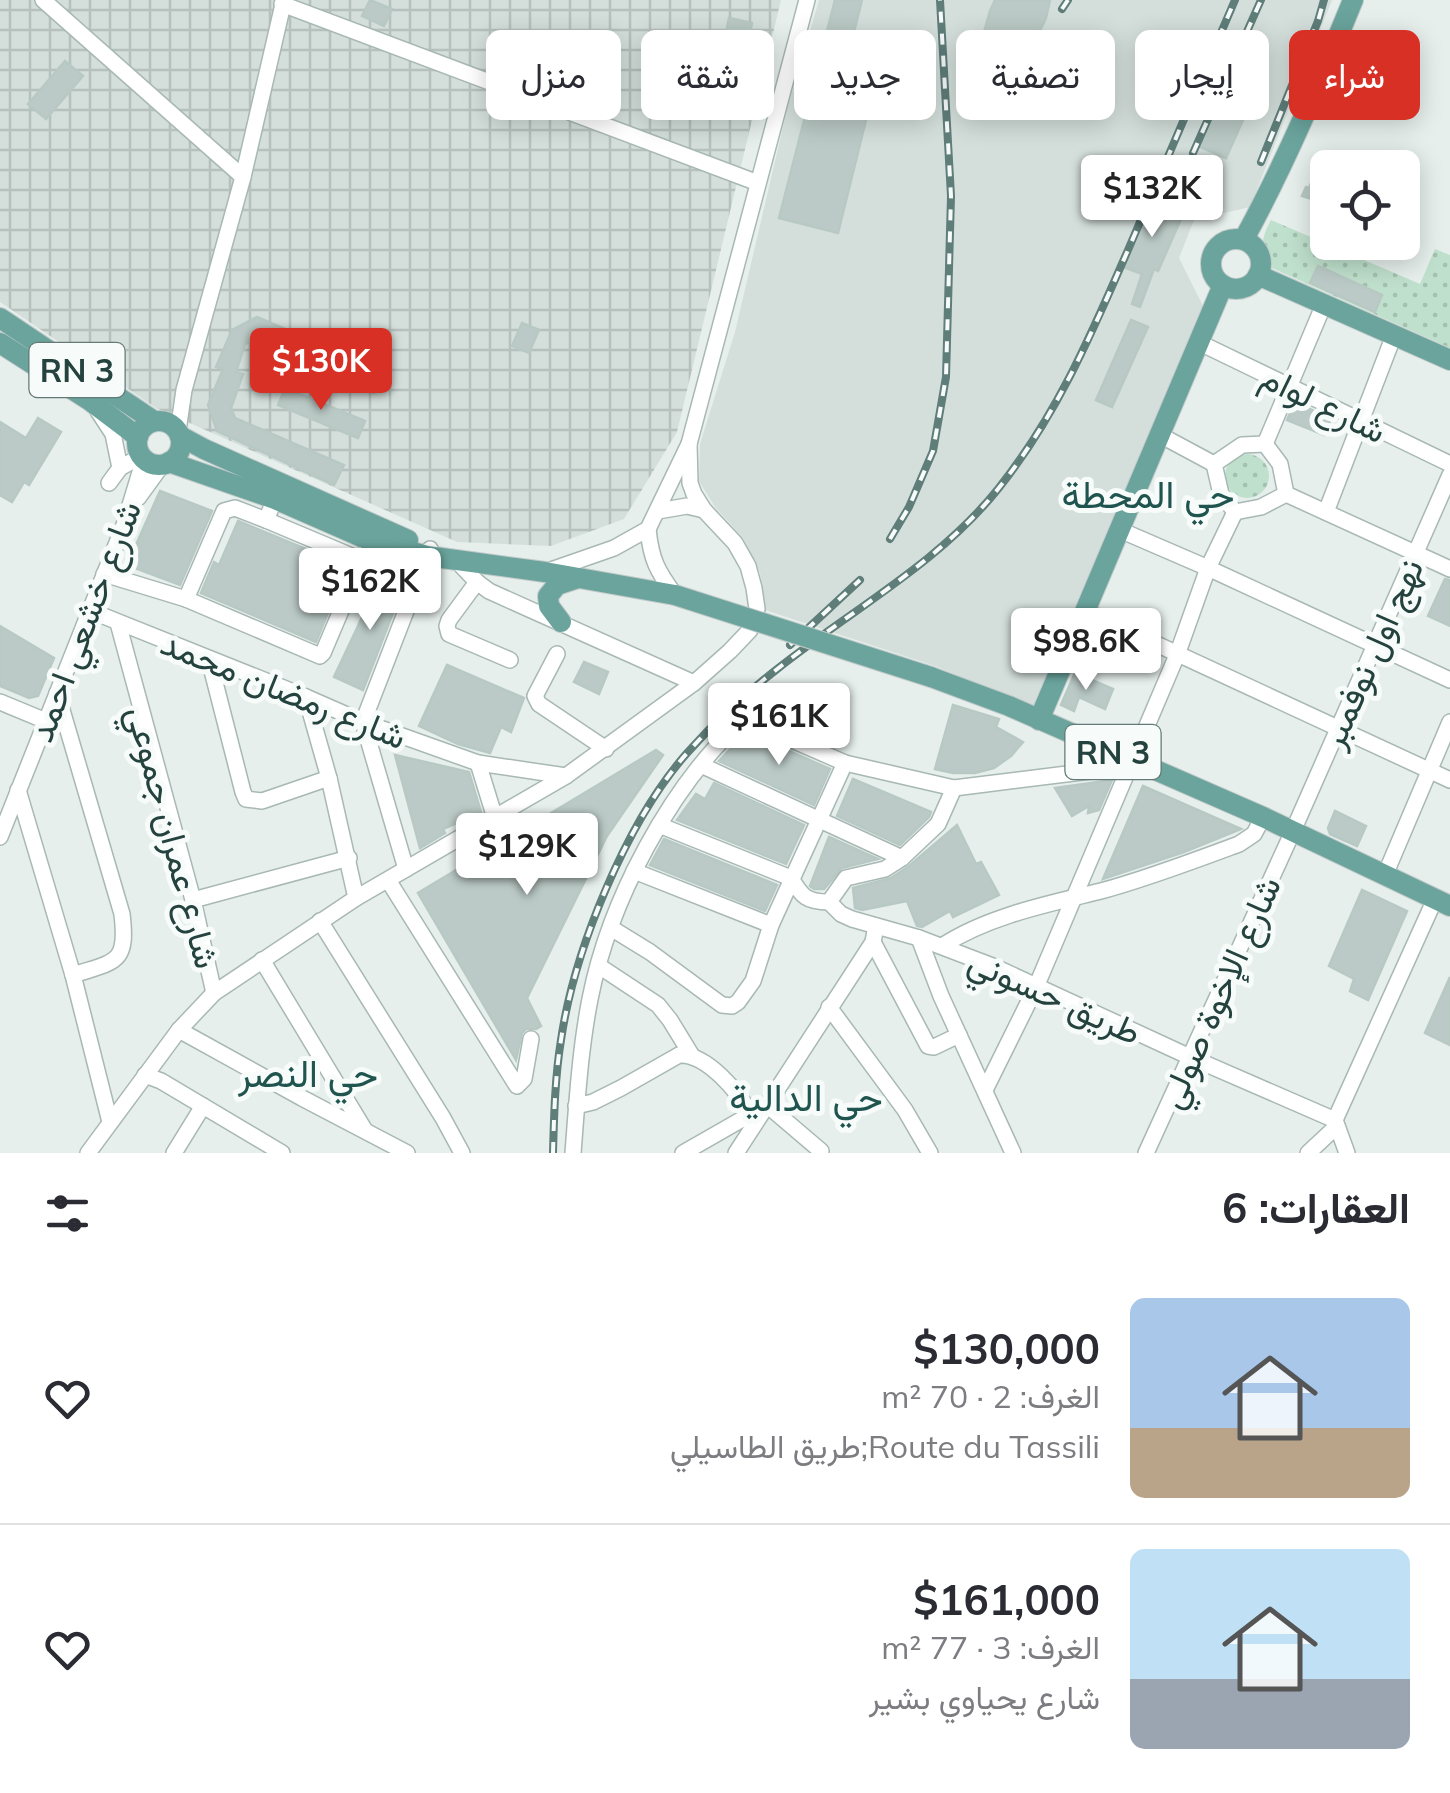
<!DOCTYPE html>
<html lang="ar">
<head>
<meta charset="utf-8">
<style>
  body { margin:0; font-family:Mulish,Vazirmatn,sans-serif; background:#f2f2f3; color:#2b2b33; direction:rtl; height:100vh; display:flex; flex-direction:column; font-size:38px; white-space:nowrap }
  * { box-sizing:border-box; margin:0 }
  p { font-size:32px; color:#7c7c81 }
  .icon { flex:none; width:55px; height:55px; fill:none; stroke:currentColor; stroke-width:2; stroke-linecap:round; stroke-linejoin:round }
  .map { position:relative; height:1153px; overflow:hidden; direction:ltr }
  .panel { display:flex; flex-direction:column; background:#fff; flex:1 }
  .panel>* { flex:none }
  .guide { position:absolute; left:30px; top:30px; width:1390px; height:90px; direction:rtl; display:flex; gap:20px }
  .controls { position:absolute; left:1310px; top:150px; display:grid; gap:20px }
  .controls a { display:grid; place-items:center; width:110px; height:110px; border-radius:15px; background:#fff; box-shadow:0 5px 25px #0003; font-size:50px }
  .price { position:absolute; translate:-50% -85px; padding:0 22px; border-radius:10px; background:#fff; color:#222; font-size:32px; line-height:65px; filter:drop-shadow(0 2px 5px #0008) }
  .price::after { content:''; position:absolute; left:50%; top:60px; width:30px; height:22px; margin-left:-15px; background:inherit; clip-path:polygon(0 0,100% 0,50% 100%) }
  .price.current { background:#d93025; color:#fff }
  ul { padding:0; list-style:none }
  li { display:flex; align-items:center; gap:30px; height:250px; padding:0 40px }
  li+li { border-top:2px solid #e1e1e2 }
  li span { display:grid; place-items:center; flex:none; width:280px; height:200px; border-radius:15px; color:#555 }
  li>.icon { margin-inline-start:auto }
  span .icon { width:120px; height:120px; fill:#fffc; stroke-width:1 }
  li b { font-size:42px }
  h2 { display:flex; justify-content:space-between; align-items:center; height:120px; padding:0 40px; font-size:42px }
  .tag { padding:0 35px; border-radius:15px; background:#fff; box-shadow:0 5px 25px #0003; font-size:35px; line-height:90px }
  .tag.current { background:#d93025; color:#fff }
  .map>svg:first-child { display:block }
  .built { fill:#d4dfdb }
  .industrial { fill:url(#industrial-grid) }
  .park { fill:url(#park-dots) }
  .building { fill:#bbcac6; stroke:#b8c9c4; stroke-width:2.5 }
  .lines { fill:none; stroke-linecap:round; stroke-linejoin:round }
  .minor-casing { stroke:#a8b8b4; stroke-width:18 }
  .major-casing { stroke:#c2cac9; stroke-width:22 }
  .minor { stroke:#fff; stroke-width:15 }
  .major { stroke:#6aa49d; stroke-width:20 }
  .rail-casing { stroke:#5f7d79; stroke-width:8 }
  .rail { stroke:#f7fbf9; stroke-width:4; stroke-dasharray:11; stroke-linecap:butt }
  .major-bridge-casing { stroke:#c2cac9; stroke-width:22; stroke-linecap:butt }
  .major-bridge { stroke:#6aa49d; stroke-width:20 }
  .labels { text-anchor:middle; dominant-baseline:central; stroke-width:10; stroke-linejoin:round; paint-order:stroke }
  .shield { fill:#f7fbf9; stroke:#637a76; stroke-width:2.5 }
  .shield-label { font-size:32px; font-weight:bold; fill:#24423e }
  .street-label { font-size:35px; fill:#24423e; stroke:#f7fbf9 }
  .neighbourhood-label { font-size:38px; fill:#1f544f; stroke:#f7fbf9 }
</style>
</head>
<body>
<div class="map">
<svg width="1450" height="1153" viewBox="0 0 1450 1153">
  <defs>
    <pattern id="industrial-grid" width="8" height="8" patternUnits="userSpaceOnUse" patternTransform="scale(2.5)"><rect width="8" height="8" fill="#d4dfdb"/><path d="M0 4h8M4 0v8" fill="none" stroke="#b6c1bd"/></pattern>
    <pattern id="park-dots" width="8" height="8" patternUnits="userSpaceOnUse" patternTransform="scale(2.5)"><rect width="8" height="8" fill="#bfe0cc"/><path d="M2 2h.1M6 6h.1" fill="none" stroke="#a4c1b0" stroke-width="1.8" stroke-linecap="round"/></pattern>
  </defs>
  <rect width="100%" height="100%" fill="#e6efec"/>
  <path class="built" d="M819 0H1332L1250 207 1194 220 1179 258 1203 306 1033 706 935 666 765 610 760 573 743 538 715 507 699 481 700 444 735 332 787 110Z"/>
  <path class="industrial" d="M0 0H781L677 432 624 519 551 546 457 542 156 408 0 302Z"/>
  <g class="park">
    <path d="M1271 220 1420 284 1435 249 1450 255V348L1272 268C1259 251 1261 238 1271 220Z"/>
    <circle cx="1247" cy="476" r="22"/>
  </g>
  <g class="building">
    <path d="M370 0 392 9 384 26 362 16Z"/>
    <path d="M835 0H862L851 44 843 42 827 97 869 108 838 233 779 218Z"/>
    <path d="M995 0H1050L1046 18 1007 100 970 82 990 11Z"/>
    <path d="M729 18 752 23 744 60 721 55Z"/>
    <path d="M1239 54 1267 66 1226 158 1198 146Z"/>
    <path d="M65 61 83 76 46 119 28 104Z"/>
    <path d="M1312 181 1328 187V204L1302 196 1306 187 1309 188Z"/>
    <path d="M1157 185 1167 189 1162 200 1185 210 1158 271 1154 269 1140 307 1132 304 1142 274 1121 266Z"/>
    <path d="M1318 266 1382 295 1375 312 1310 283Z"/>
    <path d="M257 317 292 332 290 336 382 374 374 393 294 359 296 353 259 338 245 344 236 372 243 374 231 408 235 418 344 465 334 485 217 431 208 405 223 369 216 367 232 330Z"/>
    <path d="M1131 320 1148 327 1112 407 1096 400Z"/>
    <path d="M522 323 539 330 529 353 512 346Z"/>
    <path d="M285 388 365 421 358 438 278 405Z"/>
    <path d="M1295 402 1331 419 1324 435 1287 420Z"/>
    <path d="M38 418 61 432 29 485 24 482 12 502 0 495V422L26 438Z"/>
    <path d="M160 491 212 511 180 585 127 565Z"/>
    <path d="M238 521 347 566 316 642 201 593 214 562 219 565Z"/>
    <path d="M383 573 405 582 363 690 334 677Z"/>
    <path d="M1445 579 1450 580V626L1428 616Z"/>
    <path d="M0 626 54 658 38 696 29 698 0 686Z"/>
    <path d="M584 662 608 672 599 694 574 682Z"/>
    <path d="M447 665 524 698 511 732 501 727 490 753 458 744 419 726Z"/>
    <path d="M1075 673 1113 689 1105 709 1079 697 1074 711 1061 705Z"/>
    <path d="M953 705 999 719 996 727 1023 742 1011 756 994 768 975 773H953L935 769Z"/>
    <path d="M755 736 830 769 814 805 719 761 734 745 742 749Z"/>
    <path d="M656 750 663 755 607 836 527 998 541 1026 536 1029H526L522 1033 516 1060 418 893Z"/>
    <path d="M395 755 469 772 481 812 443 829 445 833 420 848Z"/>
    <path d="M853 779 931 812 929 817 900 845 837 816Z"/>
    <path d="M1112 780 1099 810 1088 813 1089 806 1072 816 1055 788Z"/>
    <path d="M714 783 804 825 786 864 677 820 696 794 705 799Z"/>
    <path d="M1143 786 1241 829 1184 852 1103 879Z"/>
    <path d="M1335 811 1366 826 1357 846 1330 834 1328 828Z"/>
    <path d="M957 825 976 864 981 862 999 895 953 917 950 911 922 927 917 926 907 901 862 910 855 908 853 888 891 878 909 866Z"/>
    <path d="M829 837 878 859 842 868 824 889H814L810 886Z"/>
    <path d="M664 839 777 885 765 911 650 865Z"/>
    <path d="M1362 890 1407 911 1368 1000 1350 991 1354 979 1329 966Z"/>
    <path d="M1450 977V1045L1425 1033Z"/>
  </g>
  <g class="lines">
    <defs>
      <g id="minor">
        <path d="M43 0 243 177"/>
        <path d="M282 4 758 183"/>
        <path d="M1198 342 1450 464"/>
        <path d="M98 411 113 434 120 468"/>
        <path d="M178 431 184 390 243 177 284 0"/>
        <path d="M1160 435 1214 464"/>
        <path d="M1265 444 1280 464 1286 494 1261 507 1235 512 1221 494 1214 464 1242 445Z"/>
        <path d="M1265 444 1324 304"/>
        <path d="M109 483 120 468 141 456"/>
        <path d="M1286 494 1450 569"/>
        <path d="M138 498 162 465"/>
        <path d="M658 511 687 506 704 510"/>
        <path d="M1326 512 1394 335"/>
        <path d="M266 520 361 560"/>
        <path d="M648 529C651 559 657 571 675 595"/>
        <path d="M1120 530 1208 568 1450 680"/>
        <path d="M457 561 477 582 489 591 694 683"/>
        <path d="M548 571 614 548 648 529 689 444 807 0"/>
        <path d="M104 574 186 599 320 656 323 653 373 535"/>
        <path d="M477 582 449 620 447 626 449 634 510 660"/>
        <path d="M186 599 224 511 235 508 266 520 275 499"/>
        <path d="M91 611 306 697 363 722 478 763 566 776"/>
        <path d="M1085 611 1450 780"/>
        <path d="M118 623 193 900 214 993"/>
        <path d="M557 654 535 696 539 704 606 749"/>
        <path d="M209 659 243 792 246 799 262 801 329 778"/>
        <path d="M57 693 122 914C128 964 116 961 73 975"/>
        <path d="M306 697 329 778 356 898"/>
        <path d="M0 702 46 721"/>
        <path d="M478 763 495 818"/>
        <path d="M701 765 902 858"/>
        <path d="M18 790 73 975 110 1122"/>
        <path d="M659 825 791 878C802 897 807 902 829 902"/>
        <path d="M0 837 124 525 144 459"/>
        <path d="M406 869 363 722 430 549"/>
        <path d="M634 871 771 925"/>
        <path d="M1385 875 1450 722"/>
        <path d="M388 880 517 1086 524 1079 531 1039"/>
        <path d="M193 900 349 858"/>
        <path d="M829 902 841 914 852 919 919 938 995 967 1190 1057 1335 1120"/>
        <path d="M829 902 846 878 885 869 902 858 938 824 954 788"/>
        <path d="M320 921 443 1118 462 1153"/>
        <path d="M611 928 650 952 722 1005 732 1006 738 1002 753 981 771 925 845 763"/>
        <path d="M919 938 941 996 1013 1153"/>
        <path d="M873 942 928 1046 934 1047 959 1035"/>
        <path d="M942 946C988 916 1048 904 1101 891 1146 879 1196 860 1239 844L1254 834 1263 817"/>
        <path d="M262 960 364 1129"/>
        <path d="M599 966 658 1005 670 1020 692 1056"/>
        <path d="M829 1007 905 1110 930 1153"/>
        <path d="M179 1030 302 1098 407 1153"/>
        <path d="M145 1075 161 1081 282 1153"/>
        <path d="M985 1090 1036 987 1177 655 1208 568 1235 512"/>
        <path d="M576 1106 593 1102 621 1088 679 1055C707 1053 739 1093 752 1116"/>
        <path d="M1335 1120 1435 899"/>
        <path d="M1335 1120 1347 1153"/>
        <path d="M88 1153 179 1030 214 993 356 898 566 776 694 683 730 651 750 630 757 609 754 588 748 566 735 543 704 510 694 494 690 483 689 444"/>
        <path d="M174 1153 203 1106"/>
        <path d="M573 1153C577 1102 580 1050 590 999 609 902 670 785 744 719L845 763 954 788 1131 766"/>
        <path d="M683 1153 767 1105 821 1151"/>
        <path d="M736 1153 873 942 876 926"/>
        <path d="M1146 1153 1293 831 1450 475"/>
        <path d="M1308 1153 1337 1126"/>
      </g>
      <g id="major">
        <circle cx="1236" cy="264" r="25"/>
        <path d="M1244 239C1286 162 1320 81 1353 0"/>
        <path d="M1258 275 1450 360"/>
        <path d="M0 318 154 421"/>
        <path d="M0 343 89 400 138 437"/>
        <circle cx="159" cy="443" r="22"/>
        <path d="M180 436 204 449 408 540"/>
        <path d="M169 462 275 499 371 541 427 556 545 572 675 595"/>
        <path d="M561 622 549 606 548 596 557 585 578 578"/>
        <path d="M931 677 1009 706 1263 817 1450 906"/>
        <path d="M1039 720 1223 285"/>
      </g>
    </defs>
    <use href="#minor" class="minor-casing"/>
    <use href="#major" class="major-casing"/>
    <use href="#minor" class="minor"/>
    <use href="#major" class="major"/>
    <defs>
      <g id="rail">
        <path d="M1062 9 1068 0"/>
        <path d="M1193 153 1261 0"/>
        <path d="M1261 162 1318 21 1324 0"/>
        <path d="M890 539 909 507 933 451 946 377 951 196 940 0"/>
        <path d="M790 645 860 580"/>
        <path d="M553 1153C554 1115 555 1077 561 1040 574 950 627 820 688 752 714 723 745 694 776 670 851 610 938 564 998 489 1057 415 1091 335 1128 250 1164 167 1199 83 1235 0"/>
      </g>
    </defs>
    <use href="#rail" class="rail-casing"/>
    <use href="#rail" class="rail"/>
    <defs>
      <path id="major-bridge" d="M675 595 931 677"/>
    </defs>
    <use href="#major-bridge" class="major-bridge-casing"/>
    <use href="#major-bridge" class="major-bridge"/>
  </g>
  <g class="labels">
    <g class="shield">
      <rect x="29.5" y="343" width="95" height="54" rx="8"/>
      <rect x="1065.5" y="725" width="95" height="54" rx="8"/>
    </g>
    <g class="shield-label">
      <text x="77" y="370">RN 3</text>
      <text x="1113" y="752">RN 3</text>
    </g>
    <g class="street-label">
      <text transform="translate(1324 403) rotate(26)">شارع لوام</text>
      <text transform="translate(84 621) rotate(-69)">شارع خشعي احمد</text>
      <text transform="translate(1371 653) rotate(-66)">نهج اول نوفمبر</text>
      <text transform="translate(284 689) rotate(22)">شارع رمضان محمد</text>
      <text transform="translate(174 837) rotate(75)">شارع عمران جموعي</text>
      <text transform="translate(1219 992) rotate(-66)">شارع الإخوة صولي</text>
      <text transform="translate(1055 996) rotate(24)">طريق حسوني</text>
    </g>
    <g class="neighbourhood-label">
      <text x="1148" y="494">حي المحطة</text>
      <text x="308" y="1073">حي النصر</text>
      <text x="806" y="1097">حي الدالية</text>
    </g>
  </g>
</svg>
<div class="controls">
<a><svg class="icon" aria-label="locate" viewBox="0 0 24 24"><circle cx="12" cy="12" r="6"/><path d="M12 2v4M12 18v4M2 12h4M18 12h4"/></svg></a>
</div>
<b class="price" style="left:1152px;top:240px">$132K</b>
<b class="price current" style="left:321px;top:413px">$130K</b>
<b class="price" style="left:370px;top:633px">$162K</b>
<b class="price" style="left:1086px;top:693px">$98.6K</b>
<b class="price" style="left:779px;top:768px">$161K</b>
<b class="price" style="left:527px;top:898px">$129K</b>
<div class="guide">
<a class="tag current">شراء</a>
<a class="tag">إيجار</a>
<a class="tag">تصفية</a>
<a class="tag">جديد</a>
<a class="tag">شقة</a>
<a class="tag">منزل</a>
</div>
</div>
<section class="panel">
<h2>العقارات: 6<svg class="icon" aria-label="filters" viewBox="0 0 24 24"><path d="M4 7h16M4 17h16"/><circle cx="9" cy="7" r="2"/><circle cx="15" cy="17" r="2"/></svg></h2>
<ul>
<li><span style="background:linear-gradient(#a9c7e8 65%,#b9a48a 0)"><svg class="icon" aria-label="home" viewBox="0 0 24 24"><path d="M3 11l9-7 9 7M6 9v11h12V9"/></svg></span><div><b>$130,000</b><p>الغرف: 2 · 70 m²</p><p>Route du Tassili;طريق الطاسيلي</p></div><svg class="icon" aria-label="heart" viewBox="0 0 24 24"><path d="M12 20l-8-8c-3-5 5-10 8-4 3-6 11-1 8 4z"/></svg></li>
<li><span style="background:linear-gradient(#bfe0f5 65%,#9aa5b1 0)"><svg class="icon" aria-label="home" viewBox="0 0 24 24"><path d="M3 11l9-7 9 7M6 9v11h12V9"/></svg></span><div><b>$161,000</b><p>الغرف: 3 · 77 m²</p><p>شارع يحياوي بشير</p></div><svg class="icon" aria-label="heart" viewBox="0 0 24 24"><path d="M12 20l-8-8c-3-5 5-10 8-4 3-6 11-1 8 4z"/></svg></li>
</ul>
</section>
</body>
</html>
